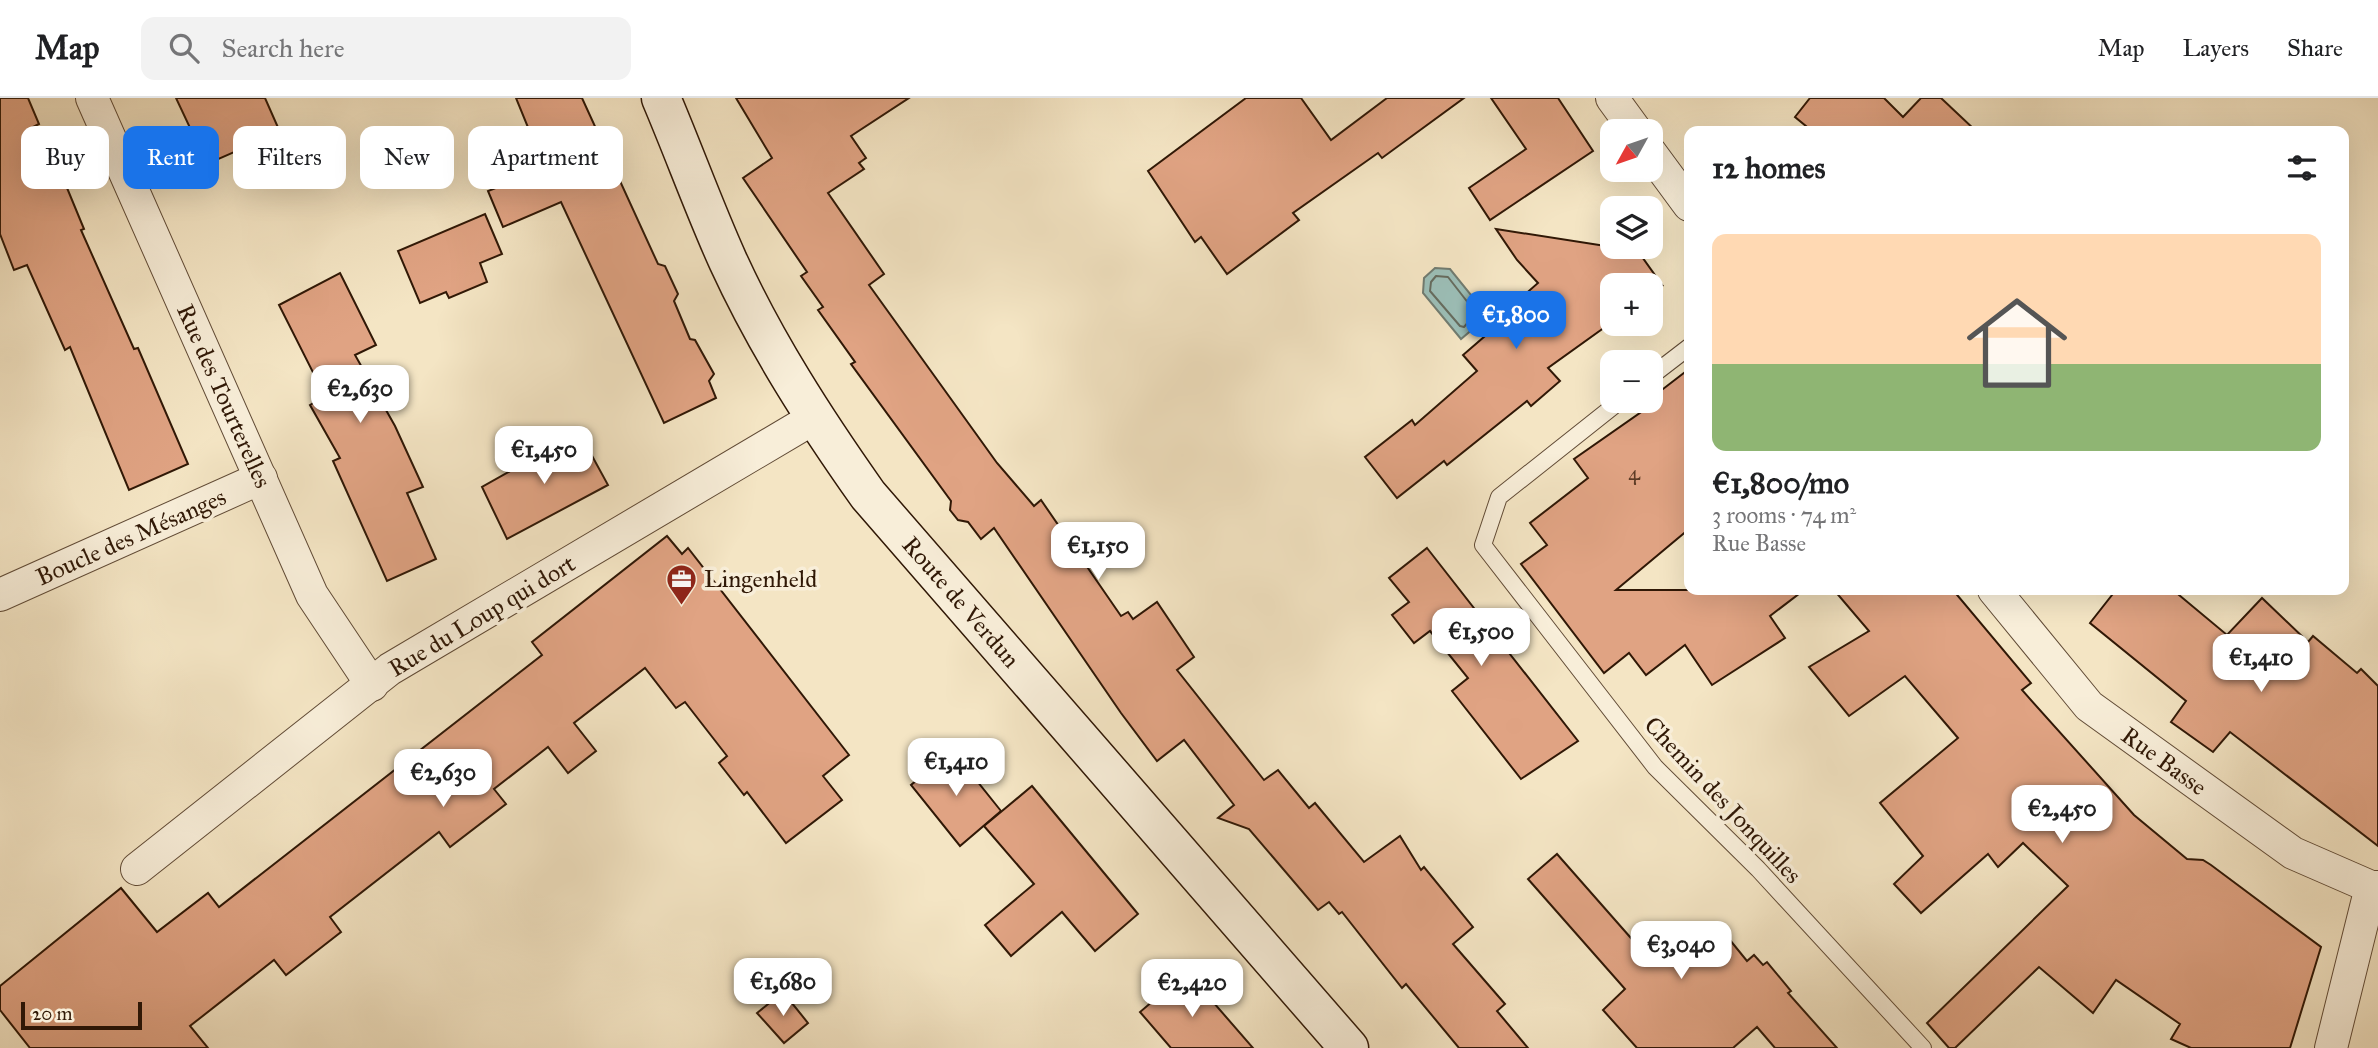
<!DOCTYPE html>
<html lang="en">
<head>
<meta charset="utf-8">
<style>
  body { margin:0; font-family:"IM FELL Great Primer",serif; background:#f2f2f2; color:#202124; height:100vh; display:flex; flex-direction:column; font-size:26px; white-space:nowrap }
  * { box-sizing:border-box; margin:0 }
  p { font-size:23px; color:#757577 }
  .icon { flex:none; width:38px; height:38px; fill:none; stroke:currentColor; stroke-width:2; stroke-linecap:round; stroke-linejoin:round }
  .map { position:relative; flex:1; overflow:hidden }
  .drawer { position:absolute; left:1684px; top:28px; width:665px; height:469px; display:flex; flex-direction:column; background:#fff; border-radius:14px; box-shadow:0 7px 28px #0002 }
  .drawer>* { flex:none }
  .banner { position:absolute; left:21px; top:28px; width:665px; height:63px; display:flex; gap:14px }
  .needle { width:46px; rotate:230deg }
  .controls { position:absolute; left:1600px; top:21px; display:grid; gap:14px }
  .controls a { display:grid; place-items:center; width:63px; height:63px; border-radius:14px; background:#fff; box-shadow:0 7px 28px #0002; font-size:35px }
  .scale { position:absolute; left:21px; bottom:18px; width:121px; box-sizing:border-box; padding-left:7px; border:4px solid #301806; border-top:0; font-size:19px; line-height:24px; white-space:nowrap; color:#301806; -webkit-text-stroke:5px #f8eed9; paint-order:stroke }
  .price { position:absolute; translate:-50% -60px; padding:0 16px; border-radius:14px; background:#fff; color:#222; font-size:23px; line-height:46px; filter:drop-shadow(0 2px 4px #0008) }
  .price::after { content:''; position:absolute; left:50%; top:42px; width:21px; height:16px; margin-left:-10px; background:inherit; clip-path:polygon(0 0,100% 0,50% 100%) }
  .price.on { background:#1a73e8; color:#fff }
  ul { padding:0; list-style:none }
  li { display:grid; align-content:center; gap:14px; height:371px; padding:0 28px }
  li span { display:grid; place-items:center; height:217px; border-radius:14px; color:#555 }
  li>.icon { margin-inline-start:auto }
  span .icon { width:126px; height:126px; fill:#fffc; stroke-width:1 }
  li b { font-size:30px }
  h2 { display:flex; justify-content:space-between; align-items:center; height:84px; padding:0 28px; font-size:30px }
  .tag { padding:0 24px; border-radius:14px; background:#fff; box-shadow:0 7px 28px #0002; font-size:24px; line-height:63px }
  .tag.on { background:#1a73e8; color:#fff }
  header { display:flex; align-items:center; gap:42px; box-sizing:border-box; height:98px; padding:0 35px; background:#fff; border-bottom:2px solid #e0e0e0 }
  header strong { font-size:33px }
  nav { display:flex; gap:38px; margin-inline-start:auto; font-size:24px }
  .search { width:490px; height:63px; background:#f2f2f2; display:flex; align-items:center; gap:18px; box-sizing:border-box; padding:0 24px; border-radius:14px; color:#757577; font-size:26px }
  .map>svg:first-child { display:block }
  .water { fill:#9cbfb8; stroke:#717c71; stroke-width:2 }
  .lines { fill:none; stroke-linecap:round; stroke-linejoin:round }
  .shore { stroke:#666c5f; stroke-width:2 }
  .building { fill:#e0a383; stroke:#301806; stroke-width:2 }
  .service-casing { stroke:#614b36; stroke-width:18 }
  .minor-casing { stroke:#614b36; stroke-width:34 }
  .secondary-casing { stroke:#301806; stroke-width:41 }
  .service { stroke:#f8eed9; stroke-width:16 }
  .minor { stroke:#f8eed9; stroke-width:32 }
  .secondary { stroke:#f8eed9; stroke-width:38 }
  .labels { text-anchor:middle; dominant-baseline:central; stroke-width:7; stroke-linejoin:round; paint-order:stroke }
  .number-label { font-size:21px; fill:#5c3b25 }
  .street-label { font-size:24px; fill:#301806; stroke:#f8eed9 }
  .poi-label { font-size:24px; fill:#301806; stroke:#f8eed9; text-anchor:start }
</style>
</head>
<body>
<header>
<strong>Map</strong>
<div class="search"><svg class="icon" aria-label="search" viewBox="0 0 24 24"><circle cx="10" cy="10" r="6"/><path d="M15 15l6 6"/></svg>Search here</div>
<nav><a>Map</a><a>Layers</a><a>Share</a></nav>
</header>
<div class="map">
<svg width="2378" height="950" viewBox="0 0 2378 950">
  <rect width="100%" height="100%" fill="#f4e5c4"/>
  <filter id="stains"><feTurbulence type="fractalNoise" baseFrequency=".00286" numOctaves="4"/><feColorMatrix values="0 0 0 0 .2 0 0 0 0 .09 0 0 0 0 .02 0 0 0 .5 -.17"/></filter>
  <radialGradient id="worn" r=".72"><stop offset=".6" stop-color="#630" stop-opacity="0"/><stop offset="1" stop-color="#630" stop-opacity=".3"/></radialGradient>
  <path class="water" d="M1435 170 1450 171 1488 218 1461 241 1423 195 1424 180Z"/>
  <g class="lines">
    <path class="shore" d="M1436 178 1448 179 1476 215 1464 229 1460 228 1430 193 1431 184Z"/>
  </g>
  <g class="building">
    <path d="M0 0H28L39 26 33 29 58 87 65 85 84 131 81 132 134 251 138 250 188 366 129 392 70 249 65 252 27 167 14 172 0 136Z"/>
    <path d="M176 0H265L280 34 207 66Z"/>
    <path d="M516 0H582L658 166 665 168 678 196 674 203 690 241 695 242 714 276 709 283 716 300 664 325 561 104 503 129 488 93 545 71Z"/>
    <path d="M736 0H909L851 38 866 60 859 65 864 71 828 95 884 176 869 187 997 365 1034 408 1041 402 1121 518 1128 514 1133 521 1157 504 1194 559 1177 572 1264 682 1278 672 1309 710 1315 705 1364 764 1400 738 1421 772 1424 769 1473 829 1453 846 1505 906 1497 913 1528 950H1459L1406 886 1402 890 1342 814 1339 816 1329 804 1318 812 1249 731 1218 720 1234 707 1184 642 1157 663 1121 615 994 430 981 441 968 424 958 422 950 412 951 403 851 266 855 264 818 212 823 209 801 178 807 174 743 80 772 60Z"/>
    <path d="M1246 0H1301L1331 42 1387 0H1464L1382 60 1378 55 1293 115 1299 122 1227 176 1201 139 1195 144 1148 73Z"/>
    <path d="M1491 0H1558L1593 53 1490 122 1469 90 1526 51Z"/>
    <path d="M1810 0H1884L1903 19 1921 0H1941L1976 33H1812L1795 19Z"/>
    <path d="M485 116 502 156 480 165 487 184 449 200 446 194 420 205 398 153Z"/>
    <path d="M1496 131 1612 149H1635L1662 187 1630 182 1629 187H1612V224L1548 270 1560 283 1531 308 1527 303 1447 367 1444 363 1397 400 1365 359 1412 322 1415 327 1477 273 1463 257 1485 238 1482 234 1538 185 1517 162Z"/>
    <path d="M340 175 376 247 355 257 395 328 423 389 407 395 436 461 387 483 333 363 340 360 310 307 325 298 279 207Z"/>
    <path d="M1689 271V431L1616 492H1804L1770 518 1785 540 1712 587 1685 547 1646 577 1629 555 1604 575 1521 466 1547 447 1530 425 1588 380 1574 361 1654 305 1650 301Z"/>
    <path d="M579 334 608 387 507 441 482 389Z"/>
    <path d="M667 438 682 456 688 450 849 657 823 678 842 702 786 745 747 694 744 697 719 665 727 658 685 604 676 610 645 570 574 625 596 653 568 675 548 649 494 691 506 706 450 749 439 734 330 819 341 834 318 852 286 877 274 862 190 928 208 950H30L0 912V888L121 790 157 834 208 795 219 809 542 557 532 544Z"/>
    <path d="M1427 450 1578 643 1521 681 1452 593 1468 580 1430 533 1414 545 1392 517 1409 504 1389 480Z"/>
    <path d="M1834 492H1953L2031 585 2022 592 2134 717 2187 761 2203 762 2211 767 2321 849 2290 950H2191L2171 941 2180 926 2116 882 2093 915 2039 869 1955 950H1949L1927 925 2068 788 2023 745 1998 769 1988 756 1921 815 1894 786 1923 758 1880 705 1958 640 1905 578 1849 618 1809 569 1869 533Z"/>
    <path d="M2116 492H2173L2227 537 2262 500 2308 544 2313 538 2357 575 2361 571 2378 588V748L2230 634 2213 654 2171 624 2186 603 2090 525Z"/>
    <path d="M953 653 1001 713 960 748 911 687Z"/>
    <path d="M1032 688 1138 816 1095 853 1062 814 1011 858 985 827 1034 786 984 728Z"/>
    <path d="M1557 756 1652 864 1681 839 1694 854 1721 831 1747 863 1754 857 1763 867 1767 864 1791 893 1788 895 1837 950H1775L1757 929 1733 950H1637L1603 912 1625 891 1528 781Z"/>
    <path d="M1187 874 1253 950H1171L1140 914Z"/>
    <path d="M783 894 808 925 784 945 757 915Z"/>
  </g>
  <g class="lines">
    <defs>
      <g id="service">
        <path d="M1650 279 1689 249"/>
        <path d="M1620 303 1499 399 1483 447 1655 669 1758 771 1923 950"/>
      </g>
      <g id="minor">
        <path d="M92 0 312 497 372 587"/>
        <path d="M1612 0 1636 33"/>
        <path d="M1650 54 1689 107"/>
        <path d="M1994 492 2089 608 2293 755 2371 789H2378"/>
        <path d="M0 497 261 380"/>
        <path d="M137 771 390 571 814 320"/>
        <path d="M2331 950 2371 789"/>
      </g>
      <path id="secondary" d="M661 0C684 54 704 110 728 163 766 246 815 322 868 397L1349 950"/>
    </defs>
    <use href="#service" class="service-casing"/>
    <use href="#minor" class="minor-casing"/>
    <use href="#secondary" class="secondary-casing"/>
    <use href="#service" class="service"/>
    <use href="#minor" class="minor"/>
    <use href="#secondary" class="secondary"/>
  </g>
  <defs>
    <symbol id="office-pin" viewBox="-11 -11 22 30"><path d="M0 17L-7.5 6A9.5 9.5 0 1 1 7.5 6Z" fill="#8f2418" stroke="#f8eed9"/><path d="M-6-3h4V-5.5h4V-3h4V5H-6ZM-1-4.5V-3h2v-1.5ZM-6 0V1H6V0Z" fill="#fff"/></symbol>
  </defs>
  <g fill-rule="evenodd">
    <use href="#office-pin" x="664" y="464" width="35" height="47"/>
  </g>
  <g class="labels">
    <g class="number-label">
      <text x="1634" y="375">4</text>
    </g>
    <g class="street-label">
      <text transform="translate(224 298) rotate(66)">Rue des Tourterelles</text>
      <text transform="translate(131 439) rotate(-24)">Boucle des Mésanges</text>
      <text transform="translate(961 504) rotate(49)">Route de Verdun</text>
      <text transform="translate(482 518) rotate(-31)">Rue du Loup qui dort</text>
      <text transform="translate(2164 663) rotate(36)">Rue Basse</text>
      <text transform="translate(1723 702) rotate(47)">Chemin des Jonquilles</text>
    </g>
    <g class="poi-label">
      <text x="704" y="481">Lingenheld</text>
    </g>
  </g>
  <rect width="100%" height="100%" filter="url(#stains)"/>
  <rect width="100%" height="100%" fill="url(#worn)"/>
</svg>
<div class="controls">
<a><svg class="needle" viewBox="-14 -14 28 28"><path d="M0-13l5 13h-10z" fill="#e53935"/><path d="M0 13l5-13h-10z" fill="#757577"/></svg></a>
<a><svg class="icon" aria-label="layers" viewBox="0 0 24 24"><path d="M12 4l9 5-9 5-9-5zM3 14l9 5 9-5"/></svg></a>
<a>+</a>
<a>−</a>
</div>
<div class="scale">20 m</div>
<b class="price on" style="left:1516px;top:253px">€1,800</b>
<b class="price" style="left:360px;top:327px">€2,630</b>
<b class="price" style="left:544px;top:388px">€1,450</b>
<b class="price" style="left:1098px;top:484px">€1,150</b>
<b class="price" style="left:1481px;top:570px">€1,500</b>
<b class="price" style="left:2261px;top:596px">€1,410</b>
<b class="price" style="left:956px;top:700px">€1,410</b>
<b class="price" style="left:443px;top:711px">€2,630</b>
<b class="price" style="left:2062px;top:747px">€2,450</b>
<b class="price" style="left:1681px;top:883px">€3,040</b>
<b class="price" style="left:783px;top:920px">€1,680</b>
<b class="price" style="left:1192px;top:921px">€2,420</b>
<div class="banner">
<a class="tag">Buy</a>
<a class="tag on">Rent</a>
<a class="tag">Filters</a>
<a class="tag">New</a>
<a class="tag">Apartment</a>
</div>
<section class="drawer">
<h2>12 homes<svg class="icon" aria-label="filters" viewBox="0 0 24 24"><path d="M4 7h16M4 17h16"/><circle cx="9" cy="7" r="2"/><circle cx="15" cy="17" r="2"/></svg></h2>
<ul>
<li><span style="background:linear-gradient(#ffd9b3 60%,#8fb573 0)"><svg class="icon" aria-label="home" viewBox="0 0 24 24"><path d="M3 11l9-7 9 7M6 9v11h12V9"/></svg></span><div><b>€1,800/mo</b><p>3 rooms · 74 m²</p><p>Rue Basse</p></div></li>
</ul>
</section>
</div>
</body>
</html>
